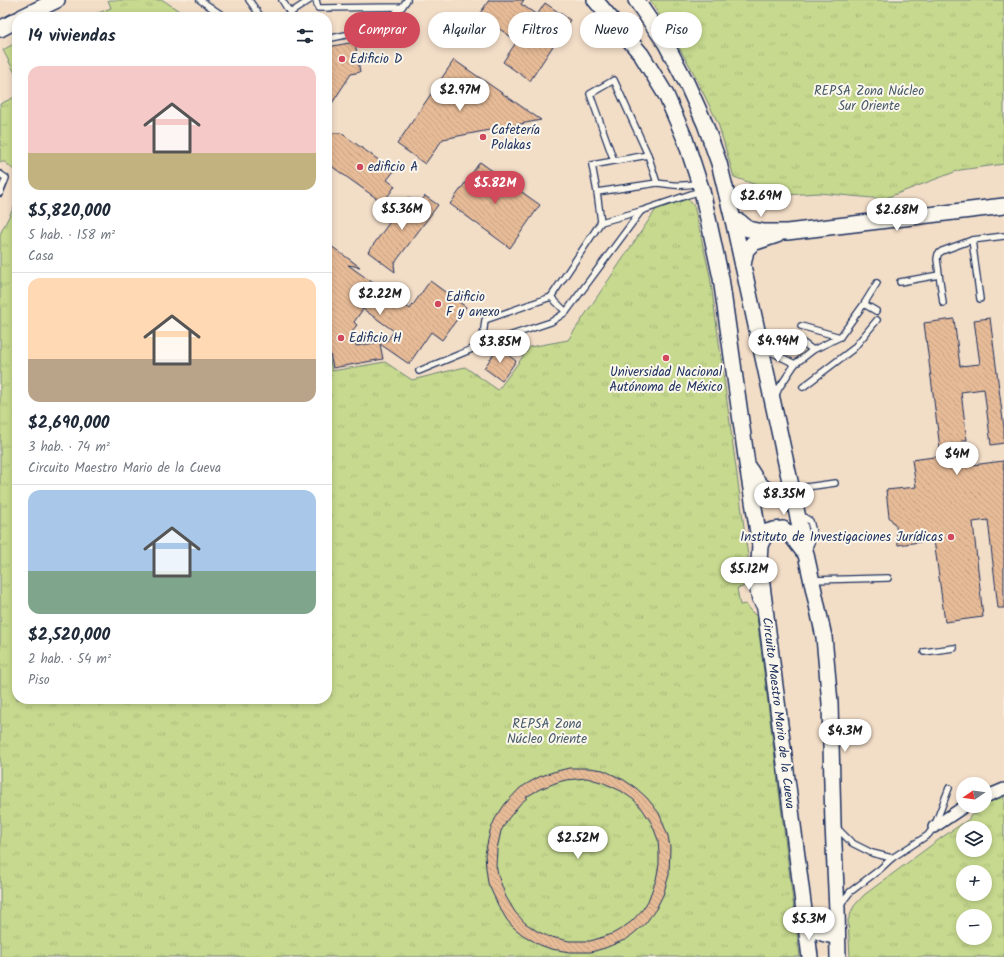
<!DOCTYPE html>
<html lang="es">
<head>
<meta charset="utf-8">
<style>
  body { margin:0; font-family:Kalam,sans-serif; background:#f2f2f3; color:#1f2937; height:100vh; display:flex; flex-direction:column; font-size:15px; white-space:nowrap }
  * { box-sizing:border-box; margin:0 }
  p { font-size:13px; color:#747a83 }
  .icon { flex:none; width:22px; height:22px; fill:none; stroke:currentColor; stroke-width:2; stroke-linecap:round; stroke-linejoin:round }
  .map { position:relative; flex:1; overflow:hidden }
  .sheet { position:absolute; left:12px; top:12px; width:320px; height:692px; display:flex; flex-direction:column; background:#fff; border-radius:16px; box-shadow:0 2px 6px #0003 }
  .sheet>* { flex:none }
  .guide { position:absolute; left:344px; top:12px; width:380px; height:36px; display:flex; gap:8px }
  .needle { width:26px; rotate:257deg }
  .buttons { position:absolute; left:956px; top:777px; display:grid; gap:8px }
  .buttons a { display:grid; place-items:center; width:36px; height:36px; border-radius:50%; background:#fff; box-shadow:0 2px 6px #0003; font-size:20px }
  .price { position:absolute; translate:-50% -34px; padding:0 9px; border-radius:14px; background:#fff; color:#222; font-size:13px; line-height:26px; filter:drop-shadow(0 1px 2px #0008) }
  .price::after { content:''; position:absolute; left:50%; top:24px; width:12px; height:9px; margin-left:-6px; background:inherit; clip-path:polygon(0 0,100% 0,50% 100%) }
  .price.current { background:#d1495b; color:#fff }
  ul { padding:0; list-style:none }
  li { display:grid; align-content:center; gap:8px; height:212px; padding:0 16px }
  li+li { border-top:1px solid #e0e1e3 }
  li span { display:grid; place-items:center; height:124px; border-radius:12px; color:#555 }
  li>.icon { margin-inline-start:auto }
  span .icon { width:72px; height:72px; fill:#fffc; stroke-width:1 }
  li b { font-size:17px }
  h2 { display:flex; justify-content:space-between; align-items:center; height:48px; padding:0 16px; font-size:17px }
  .chip { padding:0 14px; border-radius:18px; background:#fff; box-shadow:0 2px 6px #0003; font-size:14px; line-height:36px }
  .chip.current { background:#d1495b; color:#fff }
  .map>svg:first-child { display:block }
  .built { fill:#f2ddc7; fill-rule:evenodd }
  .grass { fill:url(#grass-tufts); stroke:#708476; fill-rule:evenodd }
  .building { fill:url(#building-back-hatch); stroke:#1b2f5e; fill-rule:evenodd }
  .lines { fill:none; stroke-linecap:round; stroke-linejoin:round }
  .lane-casing { stroke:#1b2f5e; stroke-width:8 }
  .street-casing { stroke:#1b2f5e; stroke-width:14 }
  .secondary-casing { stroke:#1b2f5e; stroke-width:18 }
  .lane { stroke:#fbf7ec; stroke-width:5.5 }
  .street { stroke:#fbf7ec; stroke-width:11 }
  .secondary { stroke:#fbf7ec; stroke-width:15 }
  .poi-dot { fill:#d1495b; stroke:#fbf7ec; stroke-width:1.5 }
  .labels { text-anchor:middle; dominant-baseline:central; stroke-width:4; stroke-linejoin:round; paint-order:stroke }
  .poi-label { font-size:13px; fill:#1b2f5e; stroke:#fbf7ec; text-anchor:start }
  .park-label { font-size:13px; fill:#465a6a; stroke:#fbf7ec }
  .street-label { font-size:13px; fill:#1b2f5e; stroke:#fbf7ec }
</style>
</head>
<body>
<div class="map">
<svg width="1004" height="957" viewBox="0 0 1004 957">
  <defs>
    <pattern id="grass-tufts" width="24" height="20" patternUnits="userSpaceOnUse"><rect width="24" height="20" fill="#c6d98e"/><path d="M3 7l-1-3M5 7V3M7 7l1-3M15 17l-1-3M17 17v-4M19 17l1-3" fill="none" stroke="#aabb7d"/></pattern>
    <pattern id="building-back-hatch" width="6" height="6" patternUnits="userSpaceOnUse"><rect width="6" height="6" fill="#e7bb97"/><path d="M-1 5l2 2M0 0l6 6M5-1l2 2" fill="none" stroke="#c6a185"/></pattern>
  </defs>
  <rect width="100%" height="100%" fill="#f7ebdb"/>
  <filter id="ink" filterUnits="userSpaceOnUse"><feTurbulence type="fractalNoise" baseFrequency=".025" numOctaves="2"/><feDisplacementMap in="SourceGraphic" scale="8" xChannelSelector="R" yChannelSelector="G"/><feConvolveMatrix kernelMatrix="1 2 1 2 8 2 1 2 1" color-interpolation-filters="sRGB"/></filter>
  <g filter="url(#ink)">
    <path class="built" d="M0 0H1004V957H0ZM17 17H327V699H17ZM963 784H985V806H963ZM963 828H985V850H963ZM963 872H985V894H963ZM963 916H985V938H963Z"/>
    <g class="grass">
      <path d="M108 0H163L188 17H88L111 8Z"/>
      <path d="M650 0H1004V164L960 170 883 199 819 193 784 195 734 177 718 123 690 66Z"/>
      <path d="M17 42V77L3 50Z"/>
      <path d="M17 96V173L5 162H0V104Z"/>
      <path d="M684 199 689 200 694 206 695 210 710 276 750 571 743 587 737 588 740 605 746 604 748 608 757 617 800 957H0V234L17 201V699H327V346L332 371 385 362 412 380 465 367 498 390 530 347 568 340 657 208Z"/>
      <path d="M1004 792V957H850L848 920 854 906 864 895 941 838 969 819 971 815 977 814 979 806H985V803ZM963 828H985V850H963ZM963 872H985V894H963ZM963 916H985V938H963Z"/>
    </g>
    <g class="building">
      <path d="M489 0H524L521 4 537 15 545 3 570 20 530 81 503 62 517 41 479 15Z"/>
      <path d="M355 42 360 72 351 74 327 111V47Z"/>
      <path d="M454 60 541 120 443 139 425 164 397 144Z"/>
      <path d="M327 133H341L394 171 387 180 395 186 383 203 327 163Z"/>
      <path d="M480 162 540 205 510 248 450 204Z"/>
      <path d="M425 196 438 205 394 264 395 272 368 252 408 197 419 205Z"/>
      <path d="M327 243 360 267 348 265 410 309 430 281 466 307 442 340 431 332 409 364 380 344 383 359 333 368 328 344 327 343ZM363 309 394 331 387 341 356 346 353 330 357 325 354 322Z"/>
      <path d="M990 318 1004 428V443L991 445 984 389 961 392 967 440H962L965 466 1003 461 1004 472V608H998L988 520 973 522 983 617 945 622 934 540 898 545 896 526 889 517 886 490 916 487 912 460 941 456 924 323 954 319 960 366 980 364 974 320Z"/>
      <path d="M498 348 516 361 502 381 484 368Z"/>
      <path d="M569 768H589L603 770 624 780 636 788 647 798 659 813 668 836 670 847 669 875 663 895 656 909 645 924 627 939 605 948 591 952H570L551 949 540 945 523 935 513 927 507 920 498 905 488 883 486 868 485 854 490 831 495 819 505 804 520 788 530 782 539 777 553 772ZM587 778 604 783 621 791 634 800 643 810 652 824 658 840 659 854V864L656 880 648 901 643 909 632 921 624 927 614 933 600 938 590 941H569L547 936 537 931 525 923 515 912 506 897 499 878 496 865 497 849 501 831 508 819 520 804 527 798 526 797 540 789 558 782 566 780Z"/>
    </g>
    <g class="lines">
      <defs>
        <g id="lane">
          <path d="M200 0 225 17"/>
          <path d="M249 0 261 17"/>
          <path d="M282 0 290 13"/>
          <path d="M316 0 318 8 402 7 407 0"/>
          <path d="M292 17 290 13 310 0"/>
          <path d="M327 39 378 28 402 7"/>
          <path d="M614 161 648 155"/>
          <path d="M0 174 6 178 0 193"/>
          <path d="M597 192 657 183"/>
          <path d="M601 222 641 211"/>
          <path d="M972 240 980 299"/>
          <path d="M900 282 939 275"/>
          <path d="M551 297 566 312"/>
          <path d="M943 303 937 259 938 254 942 251 972 240 1004 236"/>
          <path d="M864 304 876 311"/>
          <path d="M801 326 840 337"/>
          <path d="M795 337 813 350"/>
          <path d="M482 345 485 320 551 297 601 222 597 192 592 165 614 161 590 94 614 80 648 155 657 183C671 185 684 187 698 183"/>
          <path d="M763 348 795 364"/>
          <path d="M419 371 482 345 551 322 566 312 641 211 691 194 701 191"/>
          <path d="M803 387 853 349 877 320"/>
          <path d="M775 397 779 388 795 364 813 350 840 337 864 304 877 283"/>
          <path d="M792 489 835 483"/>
          <path d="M801 515 810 521C814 536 815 535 808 549"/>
          <path d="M756 570 752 579 753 590 755 600 760 608"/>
          <path d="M812 580 888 578"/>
          <path d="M924 652 954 648"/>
          <path d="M836 827 852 843 872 853 892 858"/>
          <path d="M840 905 850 892 879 870 892 858 928 835 934 827 949 788"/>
        </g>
        <g id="street">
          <path d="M985 797 1004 789"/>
          <path d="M934 827 965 806"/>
        </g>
        <g id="secondary">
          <path d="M595 0 641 54 666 95 685 139 702 191 721 278 747 464 760 545 759 562 810 957"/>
          <path d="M636 0 666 44 687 84 705 124 719 163 733 220 824 637 830 703 833 824 837 910 838 957"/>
          <path d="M22 17 57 0"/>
          <path d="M0 29 17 20"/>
          <path d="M733 220 740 222 748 229 764 232H787L1004 206"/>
          <path d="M743 265 746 250 753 243 777 235"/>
          <path d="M750 470C763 492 767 493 791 489"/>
          <path d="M760 545 767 532 774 530 783 529 790 534 803 551"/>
          <path d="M805 914C815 931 817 934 837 936"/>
        </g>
      </defs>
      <use href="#lane" class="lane-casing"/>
      <use href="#street" class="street-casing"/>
      <use href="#secondary" class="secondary-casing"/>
      <use href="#lane" class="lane"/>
      <use href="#street" class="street"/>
      <use href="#secondary" class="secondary"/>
    </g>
  </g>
  <g class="poi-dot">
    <circle cx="342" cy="59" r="4"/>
    <circle cx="483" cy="137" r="4"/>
    <circle cx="360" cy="167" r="4"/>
    <circle cx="438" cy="304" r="4"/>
    <circle cx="341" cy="338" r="4"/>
    <circle cx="666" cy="358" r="4"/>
    <circle cx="951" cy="537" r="4"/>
  </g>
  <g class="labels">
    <g class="poi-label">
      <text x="350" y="59">Edificio D</text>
      <text x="491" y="130">Cafetería<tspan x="491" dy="15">Polakas</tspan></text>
      <text x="368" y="167">edificio A</text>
      <text x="446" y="297">Edificio<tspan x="446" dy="15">F y anexo</tspan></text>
      <text x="349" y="338">Edificio H</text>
      <text x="666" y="372" text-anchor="middle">Universidad Nacional<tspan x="666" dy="15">Autónoma de México</tspan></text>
      <text x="943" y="537" text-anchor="end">Instituto de Investigaciones Jurídicas</text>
    </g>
    <g class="park-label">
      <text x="869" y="91">REPSA Zona Núcleo<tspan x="869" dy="15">Sur Oriente</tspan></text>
      <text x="547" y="724">REPSA Zona<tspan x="547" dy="15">Núcleo Oriente</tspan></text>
    </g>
    <g class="street-label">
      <text transform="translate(778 713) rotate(83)">Circuito Maestro Mario de la Cueva</text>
    </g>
  </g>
</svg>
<div class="buttons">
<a><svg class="needle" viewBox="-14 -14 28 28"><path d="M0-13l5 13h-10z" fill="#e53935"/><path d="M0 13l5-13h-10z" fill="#747a83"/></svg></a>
<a><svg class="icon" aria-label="layers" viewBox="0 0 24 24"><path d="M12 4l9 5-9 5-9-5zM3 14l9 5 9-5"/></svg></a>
<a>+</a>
<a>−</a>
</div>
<b class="price" style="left:460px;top:112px">$2.97M</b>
<b class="price current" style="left:495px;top:205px">$5.82M</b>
<b class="price" style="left:761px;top:218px">$2.69M</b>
<b class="price" style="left:402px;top:231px">$5.36M</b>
<b class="price" style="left:897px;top:232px">$2.68M</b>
<b class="price" style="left:380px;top:316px">$2.22M</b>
<b class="price" style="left:778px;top:363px">$4.94M</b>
<b class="price" style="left:500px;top:364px">$3.85M</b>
<b class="price" style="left:957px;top:476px">$4M</b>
<b class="price" style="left:784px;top:516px">$8.35M</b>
<b class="price" style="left:749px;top:591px">$5.12M</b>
<b class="price" style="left:845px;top:753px">$4.3M</b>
<b class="price" style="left:578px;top:860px">$2.52M</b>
<b class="price" style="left:809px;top:941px">$5.3M</b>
<div class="guide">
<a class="chip current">Comprar</a>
<a class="chip">Alquilar</a>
<a class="chip">Filtros</a>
<a class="chip">Nuevo</a>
<a class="chip">Piso</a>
</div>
<section class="sheet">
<h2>14 viviendas<svg class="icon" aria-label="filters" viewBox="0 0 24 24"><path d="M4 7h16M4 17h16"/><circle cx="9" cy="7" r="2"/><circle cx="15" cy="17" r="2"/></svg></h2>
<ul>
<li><span style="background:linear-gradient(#f6c9c9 70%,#c2b280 0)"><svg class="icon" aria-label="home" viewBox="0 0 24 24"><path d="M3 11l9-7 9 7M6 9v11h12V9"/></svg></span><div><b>$5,820,000</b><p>5 hab. · 158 m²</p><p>Casa</p></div></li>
<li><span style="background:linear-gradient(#ffd9b3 65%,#b9a48a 0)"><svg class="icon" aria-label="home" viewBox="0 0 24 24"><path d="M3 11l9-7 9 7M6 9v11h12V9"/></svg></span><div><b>$2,690,000</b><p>3 hab. · 74 m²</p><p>Circuito Maestro Mario de la Cueva</p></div></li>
<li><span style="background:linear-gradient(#a9c7e8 65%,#7fa58c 0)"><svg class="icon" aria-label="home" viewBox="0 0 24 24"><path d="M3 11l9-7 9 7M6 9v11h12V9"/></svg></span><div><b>$2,520,000</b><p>2 hab. · 54 m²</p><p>Piso</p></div></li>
</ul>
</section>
</div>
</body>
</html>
